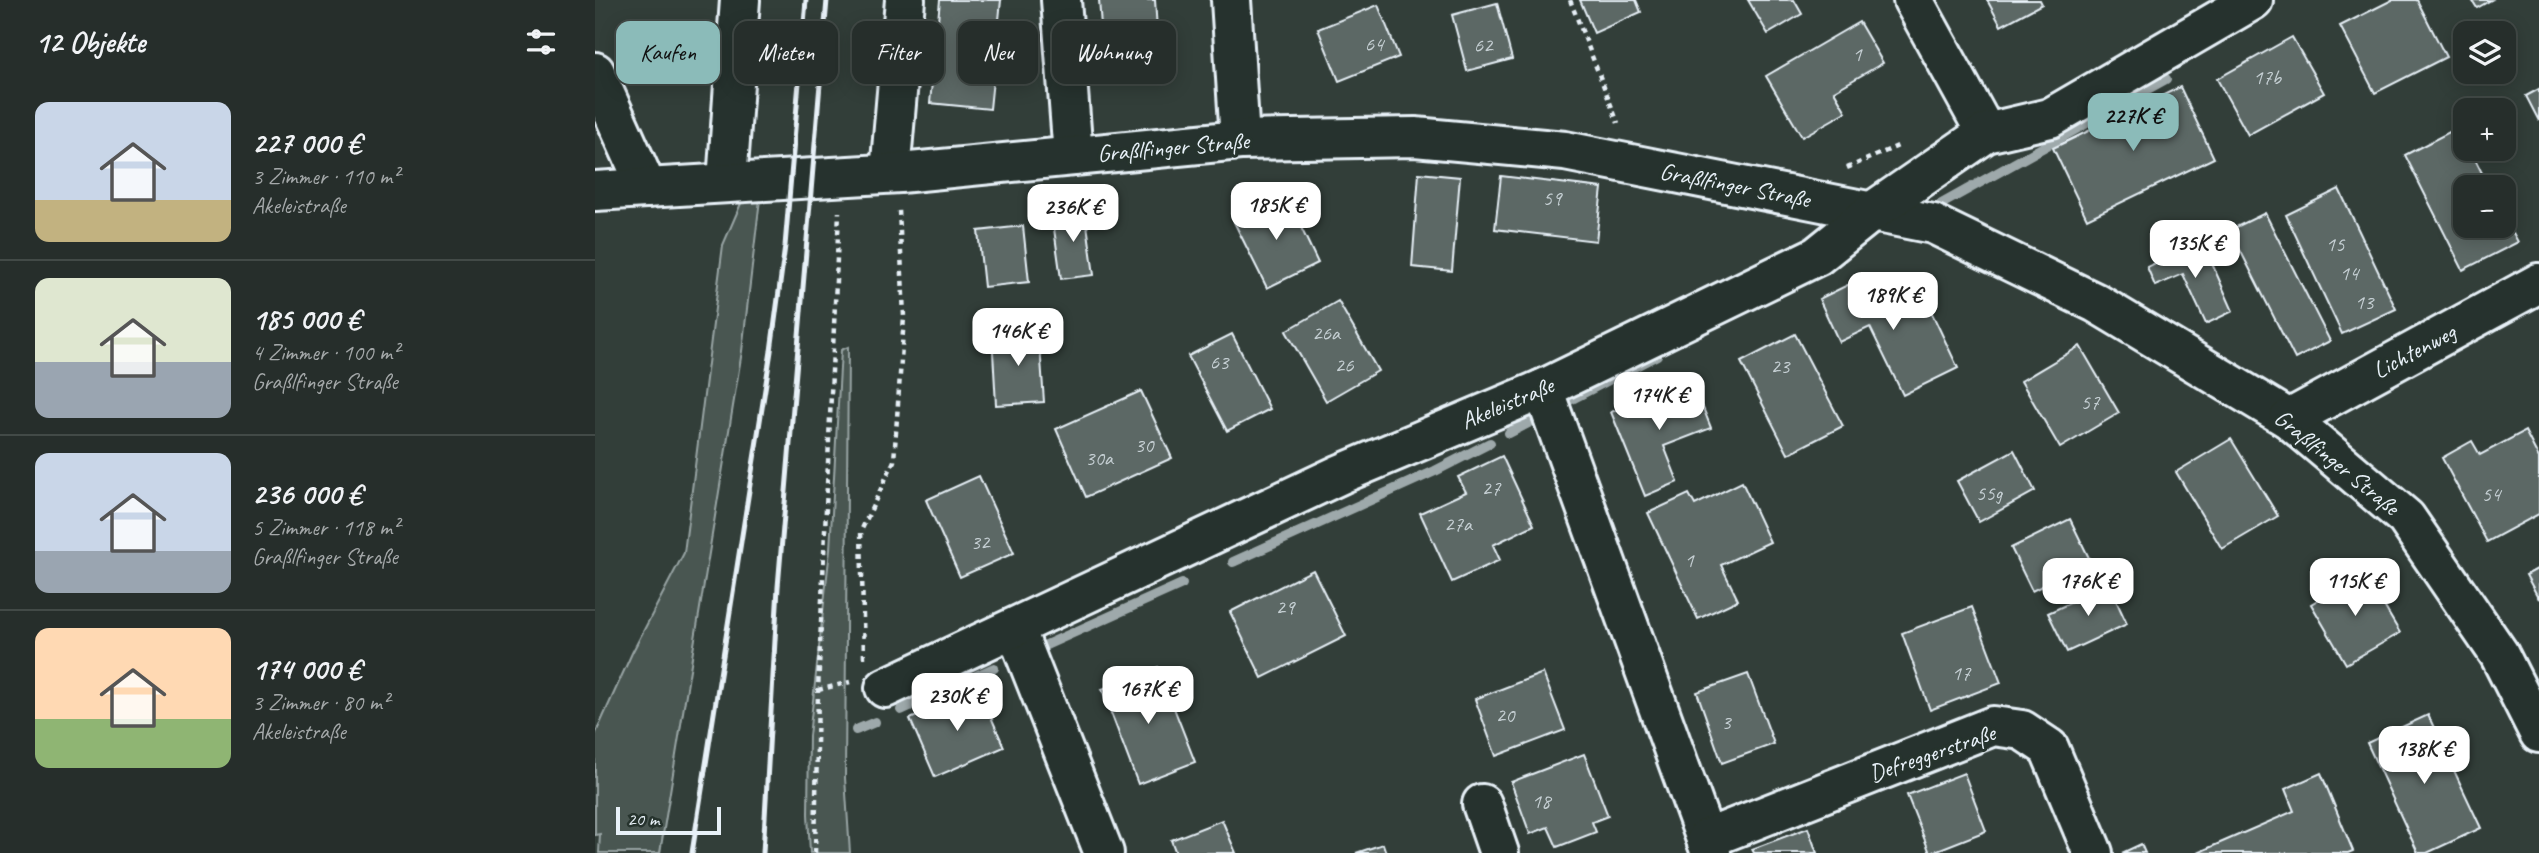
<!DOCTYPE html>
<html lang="de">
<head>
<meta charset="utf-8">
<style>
  body { margin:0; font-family:Caveat,sans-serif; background:#323a37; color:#f1f3f6; height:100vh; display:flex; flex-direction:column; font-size:26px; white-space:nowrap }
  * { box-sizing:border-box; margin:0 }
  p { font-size:23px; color:#a4a8a9 }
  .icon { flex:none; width:38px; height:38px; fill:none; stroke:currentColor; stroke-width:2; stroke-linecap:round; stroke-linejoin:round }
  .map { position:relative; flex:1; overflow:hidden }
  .panel { display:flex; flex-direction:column; background:#262e2b; width:595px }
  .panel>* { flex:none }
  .banner { position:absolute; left:21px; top:21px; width:665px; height:63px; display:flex; gap:14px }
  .controls { position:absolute; left:1858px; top:21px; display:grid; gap:14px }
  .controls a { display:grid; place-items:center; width:63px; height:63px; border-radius:14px; background:#262e2b; box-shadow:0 4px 18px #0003,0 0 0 2px #424a47; font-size:35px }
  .scale { position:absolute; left:21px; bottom:18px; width:105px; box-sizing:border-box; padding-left:7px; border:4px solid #e8f1f8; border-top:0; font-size:19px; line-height:24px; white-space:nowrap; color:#e8f1f8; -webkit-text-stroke:5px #26332d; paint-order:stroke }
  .price { position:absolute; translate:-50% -60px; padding:0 16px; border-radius:14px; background:#fff; color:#222; font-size:23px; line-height:46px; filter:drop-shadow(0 2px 4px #0008) }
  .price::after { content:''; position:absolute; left:50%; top:42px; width:21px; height:16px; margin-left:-10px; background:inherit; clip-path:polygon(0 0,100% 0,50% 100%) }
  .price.on { background:#8bbbb9; color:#111 }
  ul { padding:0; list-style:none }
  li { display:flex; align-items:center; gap:21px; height:175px; padding:0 35px }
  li+li { border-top:2px solid #424a47 }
  li span { display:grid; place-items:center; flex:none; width:196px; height:140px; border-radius:14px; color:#555 }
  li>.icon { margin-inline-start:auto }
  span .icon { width:84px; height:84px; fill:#fffc; stroke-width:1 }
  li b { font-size:30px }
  h2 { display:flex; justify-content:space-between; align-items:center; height:84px; padding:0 35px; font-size:30px }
  .pill { padding:0 24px; border-radius:14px; background:#262e2b; box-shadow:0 4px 18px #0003,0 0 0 2px #424a47; font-size:24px; line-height:63px }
  .pill.on { background:#8bbbb9; color:#111 }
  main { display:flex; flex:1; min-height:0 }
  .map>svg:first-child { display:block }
  .green { fill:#495651; stroke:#98a4a4; stroke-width:2 }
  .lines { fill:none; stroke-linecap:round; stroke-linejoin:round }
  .stream { stroke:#9ea9ab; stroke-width:10 }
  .building { fill:#5c6865; stroke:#e8f1f8; stroke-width:2 }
  .minor-casing { stroke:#e8f1f8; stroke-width:44 }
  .path { stroke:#e8f1f8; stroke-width:4.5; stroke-dasharray:5 5; stroke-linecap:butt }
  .minor { stroke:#26332d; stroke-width:38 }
  .rail { stroke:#e8f1f8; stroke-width:5 }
  .labels { text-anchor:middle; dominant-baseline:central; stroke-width:6; stroke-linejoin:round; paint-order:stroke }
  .number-label { font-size:21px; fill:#c5cfd3 }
  .street-label { font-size:24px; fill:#e8f1f8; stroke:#26332d }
</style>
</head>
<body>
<main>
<section class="panel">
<h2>12 Objekte<svg class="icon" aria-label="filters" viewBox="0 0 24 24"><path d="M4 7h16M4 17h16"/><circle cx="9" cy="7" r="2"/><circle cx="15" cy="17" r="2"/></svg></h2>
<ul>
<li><span style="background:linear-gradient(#c9d6e8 70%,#c2b280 0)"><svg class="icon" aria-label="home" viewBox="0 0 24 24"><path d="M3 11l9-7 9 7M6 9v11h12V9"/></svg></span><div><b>227 000 €</b><p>3 Zimmer · 110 m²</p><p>Akeleistraße</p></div></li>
<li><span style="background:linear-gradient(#dfe7d0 60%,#9aa5b1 0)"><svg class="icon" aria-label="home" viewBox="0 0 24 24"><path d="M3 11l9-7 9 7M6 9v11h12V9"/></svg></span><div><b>185 000 €</b><p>4 Zimmer · 100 m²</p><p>Graßlfinger Straße</p></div></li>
<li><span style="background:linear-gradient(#c9d6e8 70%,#9aa5b1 0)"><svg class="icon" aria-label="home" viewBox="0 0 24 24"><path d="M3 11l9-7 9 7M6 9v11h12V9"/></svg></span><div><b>236 000 €</b><p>5 Zimmer · 118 m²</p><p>Graßlfinger Straße</p></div></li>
<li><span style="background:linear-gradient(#ffd9b3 65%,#8fb573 0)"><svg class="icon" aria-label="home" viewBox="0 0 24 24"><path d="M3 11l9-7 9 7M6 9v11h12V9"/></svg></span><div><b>174 000 €</b><p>3 Zimmer · 80 m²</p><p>Akeleistraße</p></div></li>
</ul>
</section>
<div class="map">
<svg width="1944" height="853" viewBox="0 0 1944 853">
  <rect width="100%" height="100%" fill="#323e39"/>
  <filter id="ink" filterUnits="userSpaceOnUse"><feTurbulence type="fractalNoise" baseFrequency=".0143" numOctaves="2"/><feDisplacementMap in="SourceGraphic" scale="14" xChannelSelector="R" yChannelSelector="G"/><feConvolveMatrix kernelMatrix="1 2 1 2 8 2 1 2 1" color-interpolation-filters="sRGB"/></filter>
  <g filter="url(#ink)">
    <g class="green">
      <path d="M165 199 147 351 65 853H4L5 834 0 835V735L37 653 89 553 128 245 147 201Z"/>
      <path d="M253 347 250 778 255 853H215L213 814 214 736 235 550 246 350Z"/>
    </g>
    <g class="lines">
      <g class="stream">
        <path d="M1341 207 1571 79"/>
        <path d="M971 402 1062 355"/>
        <path d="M914 433 939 420"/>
        <path d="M638 562 840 471 895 443"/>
        <path d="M451 645 587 584"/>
        <path d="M306 710 399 668"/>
        <path d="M261 730 280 722"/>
      </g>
    </g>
    <g class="building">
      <path d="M345 0H406L395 109 335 103Z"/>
      <path d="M504 0H560L565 74 510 78Z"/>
      <path d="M985 0H1041L1046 12 999 33Z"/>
      <path d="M1153 0H1199L1207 14 1173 34Z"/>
      <path d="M1392 0H1445L1447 4 1406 26Z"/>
      <path d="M1797 0H1822L1851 57 1780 93 1745 26Z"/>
      <path d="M1877 0H1896L1882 8Z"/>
      <path d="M902 3 917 59 872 71 857 15Z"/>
      <path d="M783 5 804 57 744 81 723 29Z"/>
      <path d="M1264 22 1288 63 1239 91 1251 112 1207 137 1171 76Z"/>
      <path d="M1697 37 1729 93 1653 135 1622 79Z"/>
      <path d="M1585 87 1619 158 1492 219 1458 148Z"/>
      <path d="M1944 89V121L1931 96Z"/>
      <path d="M1864 127 1871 141V149H1875L1894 187H1871V226H1909V216L1923 242 1868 270 1810 155Z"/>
      <path d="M824 173 865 177 857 271 817 267Z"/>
      <path d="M906 176 1007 188 1001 241 900 229Z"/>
      <path d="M1744 189 1801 309 1747 334 1691 215Z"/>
      <path d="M691 196 723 263 672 288 639 222Z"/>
      <path d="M490 210 499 275 466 279 457 214Z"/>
      <path d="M1670 213 1735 341 1700 359 1635 230Z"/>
      <path d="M428 226 434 282 389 287 383 231Z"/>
      <path d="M1607 241 1638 311 1611 324 1588 274 1560 286 1552 267Z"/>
      <path d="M1271 276 1287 307 1325 288 1363 368 1308 395 1275 327 1244 342 1224 299Z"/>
      <path d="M743 301 783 371 731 401 691 331Z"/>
      <path d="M444 331 449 402 401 405 397 334Z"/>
      <path d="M637 334 675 409 632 431 593 356Z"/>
      <path d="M1200 334 1248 426 1193 454 1146 362Z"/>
      <path d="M1485 346 1524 413 1465 448 1426 381Z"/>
      <path d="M1097 380 1116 428 1069 446 1083 482 1050 496 1016 412Z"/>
      <path d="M546 391 577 458 491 497 461 429Z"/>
      <path d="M1930 431 1944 458V514L1892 542 1847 458 1877 441 1885 455Z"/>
      <path d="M1636 439 1683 516 1627 549 1581 472Z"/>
      <path d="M1419 450 1440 491 1384 522 1362 481Z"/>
      <path d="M907 456 939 525 898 545 905 560 857 582 825 513 871 492 863 477Z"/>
      <path d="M384 476 419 553 365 577 331 500Z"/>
      <path d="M1147 482 1175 542 1126 565 1143 600 1103 619 1053 513 1094 494 1100 505Z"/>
      <path d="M1475 519 1496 562 1437 591 1416 548Z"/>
      <path d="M1944 568V599L1931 575Z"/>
      <path d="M718 570 751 636 667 678 635 612Z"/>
      <path d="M1769 572 1805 633 1751 664 1716 604Z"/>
      <path d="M1514 585 1532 624 1472 652 1453 613Z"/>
      <path d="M1377 607 1406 683 1335 710 1307 633Z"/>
      <path d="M563 667 600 762 543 784 507 689Z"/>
      <path d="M948 673 970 730 901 756 880 699Z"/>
      <path d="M1153 674 1179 744 1127 763 1102 692Z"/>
      <path d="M384 689 409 747 340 777 315 719Z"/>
      <path d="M1833 715 1886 828 1832 853H1823L1772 743Z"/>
      <path d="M989 754 1013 816 997 822 1001 832 962 847 953 827 935 834 916 782Z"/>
      <path d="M1369 773 1391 831 1335 853 1312 795Z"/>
      <path d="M1726 773 1758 851 1753 853H1602L1699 811 1690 789Z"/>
      <path d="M627 820 641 853H581L576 840Z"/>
      <path d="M1213 828 1222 853H1159L1157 849Z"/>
      <path d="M788 844 791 853H761Z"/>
      <path d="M1546 844 1550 853H1527Z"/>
    </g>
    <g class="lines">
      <defs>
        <g id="minor">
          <path d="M466 0 478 156"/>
          <path d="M636 0 645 140"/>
          <path d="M1318 0 1391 133"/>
          <path d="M0 72 52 188"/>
          <path d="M295 173 310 0"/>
          <path d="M132 182 145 0"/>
          <path d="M0 191 305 173 645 140 820 137 970 151 1338 224 1501 303 1694 419 1811 518 1904 654 1944 733"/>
          <path d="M948 389 1116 853"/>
          <path d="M1694 419 1944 283"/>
          <path d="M420 628 509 853"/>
          <path d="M290 688 746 474 948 389 1222 256 1278 211 1391 133 1455 118 1658 0"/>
          <path d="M887 804 904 853"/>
          <path d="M1111 839 1398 726 1427 730 1454 748 1498 853"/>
        </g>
      </defs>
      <use href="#minor" class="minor-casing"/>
      <g class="path">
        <path d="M975 0 1023 123"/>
        <path d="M1252 168 1305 145"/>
        <path d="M269 658 266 531 299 461 309 317 304 210"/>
        <path d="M223 690 255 682"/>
        <path d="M220 853 223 691 244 212"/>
      </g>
      <use href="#minor" class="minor"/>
      <g class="rail">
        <path d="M97 853 176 351 190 246 211 0"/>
        <path d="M168 853 183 587 232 0"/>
      </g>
    </g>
  </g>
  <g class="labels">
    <g class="number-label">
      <text x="779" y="44">64</text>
      <text x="888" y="45">62</text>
      <text x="1262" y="54">1</text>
      <text x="1672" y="77">17b</text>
      <text x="957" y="198">59</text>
      <text x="1740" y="244">15</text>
      <text x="1754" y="273">14</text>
      <text x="1769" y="302">13</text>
      <text x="731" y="333">26a</text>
      <text x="624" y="362">63</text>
      <text x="749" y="365">26</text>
      <text x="1185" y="366">23</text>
      <text x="1495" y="402">57</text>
      <text x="549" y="445">30</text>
      <text x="504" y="458">30a</text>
      <text x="896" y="488">27</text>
      <text x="1394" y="493">55g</text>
      <text x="1896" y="494">54</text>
      <text x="863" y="524">27a</text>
      <text x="385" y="542">32</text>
      <text x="1094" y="560">1</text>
      <text x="690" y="607">29</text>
      <text x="1366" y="673">17</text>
      <text x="910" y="715">20</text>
      <text x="1131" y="722">3</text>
      <text x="946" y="801">18</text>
    </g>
    <g class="street-label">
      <text transform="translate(578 147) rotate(-5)">Graßlfinger Straße</text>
      <text transform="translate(1140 185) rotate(11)">Graßlfinger Straße</text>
      <text transform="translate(1819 351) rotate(-28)">Lichtenweg</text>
      <text transform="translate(912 403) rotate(-23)">Akeleistraße</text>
      <text transform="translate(1742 462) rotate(39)">Graßlfinger Straße</text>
      <text transform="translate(1337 753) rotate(-19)">Defreggerstraße</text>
    </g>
  </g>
</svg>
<div class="controls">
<a><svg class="icon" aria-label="layers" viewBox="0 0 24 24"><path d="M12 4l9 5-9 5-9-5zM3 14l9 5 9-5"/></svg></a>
<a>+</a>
<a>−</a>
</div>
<div class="scale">20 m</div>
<b class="price on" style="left:1538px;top:153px">227K €</b>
<b class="price" style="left:681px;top:242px">185K €</b>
<b class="price" style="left:478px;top:244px">236K €</b>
<b class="price" style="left:1600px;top:280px">135K €</b>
<b class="price" style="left:1298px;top:332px">189K €</b>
<b class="price" style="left:423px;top:368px">146K €</b>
<b class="price" style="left:1064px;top:432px">174K €</b>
<b class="price" style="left:1493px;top:618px">176K €</b>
<b class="price" style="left:1760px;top:618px">115K €</b>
<b class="price" style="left:553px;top:726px">167K €</b>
<b class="price" style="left:362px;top:733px">230K €</b>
<b class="price" style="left:1829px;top:786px">138K €</b>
<div class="banner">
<a class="pill on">Kaufen</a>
<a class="pill">Mieten</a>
<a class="pill">Filter</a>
<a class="pill">Neu</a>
<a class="pill">Wohnung</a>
</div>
</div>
</main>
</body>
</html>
